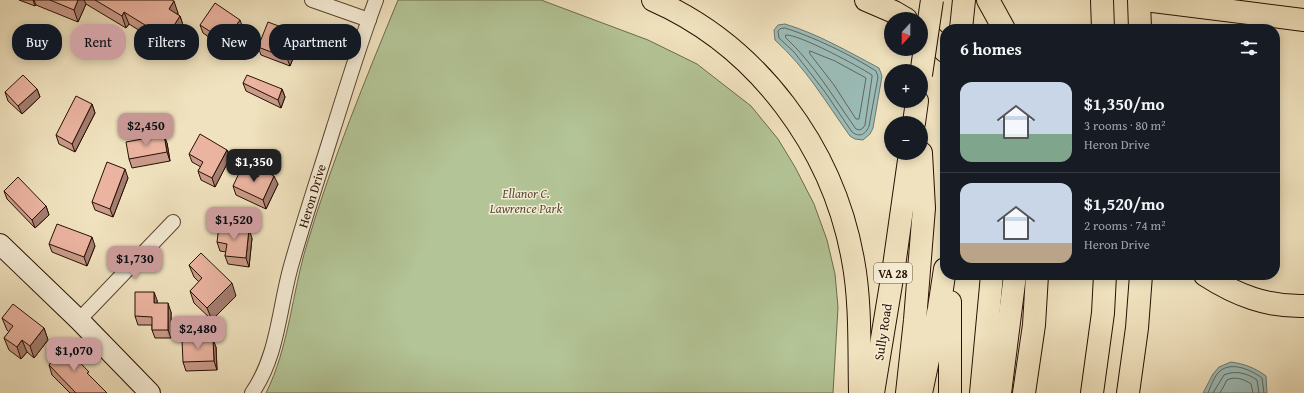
<!DOCTYPE html>
<html lang="en">
<head>
<meta charset="utf-8">
<style>
  body { margin:0; font-family:"Gentium Book Plus",serif; background:#20242c; color:#f1f3f6; height:100vh; display:flex; flex-direction:column; font-size:15px; white-space:nowrap }
  * { box-sizing:border-box; margin:0 }
  p { font-size:13px; color:#9ea1a6 }
  .icon { flex:none; width:22px; height:22px; fill:none; stroke:currentColor; stroke-width:2; stroke-linecap:round; stroke-linejoin:round }
  .map { position:relative; flex:1; overflow:hidden }
  .details { position:absolute; left:940px; top:24px; width:340px; height:256px; display:flex; flex-direction:column; background:#171b24; border-radius:16px; box-shadow:0 2px 10px #0003 }
  .details>* { flex:none }
  .top-card { position:absolute; left:12px; top:24px; width:380px; height:36px; display:flex; gap:8px }
  .needle { width:26px; rotate:201deg }
  .fabs { position:absolute; left:884px; top:12px; display:grid; gap:8px }
  .fabs a { display:grid; place-items:center; width:44px; height:44px; border-radius:50%; background:#171b24; box-shadow:0 2px 10px #0003; font-size:20px }
  .price { position:absolute; translate:-50% -34px; padding:0 9px; border-radius:8px; background:#c59692; color:#111; font-size:13px; line-height:26px; filter:drop-shadow(0 1px 2px #0008) }
  .price::after { content:''; position:absolute; left:50%; top:24px; width:12px; height:9px; margin-left:-6px; background:inherit; clip-path:polygon(0 0,100% 0,50% 100%) }
  .price.active { background:#222; color:#fff }
  ul { padding:0; list-style:none }
  li { display:flex; align-items:center; gap:12px; height:100px; padding:0 20px }
  li+li { border-top:1px solid #363941 }
  li span { display:grid; place-items:center; flex:none; width:112px; height:80px; border-radius:12px; color:#555 }
  li>.icon { margin-inline-start:auto }
  span .icon { width:48px; height:48px; fill:#fffc; stroke-width:1 }
  li b { font-size:17px }
  h2 { display:flex; justify-content:space-between; align-items:center; height:48px; padding:0 20px; font-size:17px }
  .chip { padding:0 14px; border-radius:16px; background:#171b24; box-shadow:0 2px 10px #0003; font-size:14px; line-height:36px }
  .chip.active { background:#c59692; color:#111 }
  .map>svg:first-child { display:block }
  .green { fill:#b3c496; stroke:#6e6a4c }
  .water { fill:#9bbcb8; stroke:#6d776f }
  .lines { fill:none; stroke-linecap:round; stroke-linejoin:round }
  .shore { stroke:#62665d; stroke-width:1 }
  .street-casing { stroke:#5a4431; stroke-width:16 }
  .secondary-casing { stroke:#281002; stroke-width:22 }
  .highway-casing { stroke:#281002; stroke-width:24 }
  .street { stroke:#f5ecd5; stroke-width:14 }
  .secondary { stroke:#f5ecd5; stroke-width:20 }
  .highway { stroke:#f0e2be; stroke-width:22 }
  .highway-bridge-casing { stroke:#281002; stroke-width:24; stroke-linecap:butt }
  .highway-bridge { stroke:#f0e2be; stroke-width:22 }
  .wall { fill:#ca9b8a; stroke:#281002 }
  .shaded-wall { fill:#a47e71; stroke:#281002 }
  .building { fill:#ebb4a1; stroke:#281002 }
  .labels { text-anchor:middle; dominant-baseline:central; stroke-width:3; stroke-linejoin:round; paint-order:stroke }
  .shield { fill:#f5ecd5; stroke:#665241; stroke-width:1 }
  .shield-label { font-size:12px; font-weight:bold; fill:#281002 }
  .park-label { font-size:13px; font-style:italic; fill:#594f36; stroke:#f5ecd5 }
  .street-label { font-size:13px; fill:#281002; stroke:#f5ecd5 }
</style>
</head>
<body>
<div class="map">
<svg width="1304" height="393" viewBox="0 0 1304 393">
  <rect width="100%" height="100%" fill="#f0e2be"/>
  <filter id="stains"><feTurbulence type="fractalNoise" baseFrequency=".005" numOctaves="4"/><feColorMatrix values="0 0 0 0 .2 0 0 0 0 .09 0 0 0 0 .02 0 0 0 .5 -.17"/></filter>
  <radialGradient id="worn" r=".72"><stop offset=".6" stop-color="#630" stop-opacity="0"/><stop offset="1" stop-color="#630" stop-opacity=".3"/></radialGradient>
  <path class="green" d="M398 0H541L648 40 697 64 751 106 778 139 795 167 814 204 827 240 835 274 838 307 833 393H266C289 347 292 293 307 244 332 161 365 80 398 0Z"/>
  <g class="water">
    <path d="M785 24C818 34 849 52 879 68L882 76 873 128 870 134 863 140 855 139 850 136C825 101 807 69 775 40L774 30 778 25Z"/>
    <path d="M1231 362C1245 364 1255 368 1266 376L1267 393H1203L1213 374 1219 367Z"/>
  </g>
  <g class="lines">
    <g class="shore">
      <path d="M785 28C814 37 851 55 876 71L878 77 869 126C866 134 860 138 852 132L825 92 794 52 779 38 778 31 780 29Z"/>
      <path d="M786 35C799 34 858 66 872 75V77L865 125 863 128 860 130 856 129C833 97 814 64 786 38Z"/>
      <path d="M810 51 835 61 866 78 859 119H856L834 85 810 54Z"/>
      <path d="M1208 393C1211 386 1214 376 1220 371 1232 361 1251 370 1262 378L1264 393"/>
      <path d="M1213 393 1224 375C1235 370 1247 373 1257 380L1259 393"/>
      <path d="M1220 393 1227 380C1235 376 1244 379 1251 384L1253 393"/>
    </g>
    <defs>
      <g id="street">
        <path d="M312 0 369 20"/>
        <path d="M79 320 173 222"/>
        <path d="M252 393C278 356 279 308 291 266 304 220 319 175 333 130 347 86 360 43 376 0"/>
      </g>
      <path id="secondary" d="M0 244 79 320 150 393"/>
      <g id="highway">
        <path d="M653 0C758 46 833 148 853 260 861 302 859 351 860 393"/>
        <path d="M866 0 894 12 906 19"/>
        <path d="M988 0 1004 29"/>
        <path d="M1102 0 1103 29"/>
        <path d="M1139 0 1140 29"/>
        <path d="M1145 0 1304 20"/>
        <path d="M921 29 931 37 945 51"/>
        <path d="M961 29 964 0"/>
        <path d="M914 123 917 101"/>
        <path d="M1205 275C1236 295 1267 307 1304 306"/>
        <path d="M950 302V393"/>
        <path d="M873 393 894 266 910 153"/>
        <path d="M907 393 915 320 924 208 921 153"/>
        <path d="M921 393 939 308 945 269"/>
        <path d="M981 393 992 275"/>
        <path d="M1000 393 1015 275"/>
        <path d="M1024 393 1034 325 1037 275"/>
        <path d="M1092 393 1103 313 1105 275"/>
        <path d="M1128 393 1137 328 1141 275"/>
      </g>
    </defs>
    <use href="#street" class="street-casing"/>
    <use href="#secondary" class="secondary-casing"/>
    <use href="#highway" class="highway-casing"/>
    <use href="#street" class="street"/>
    <use href="#secondary" class="secondary"/>
    <use href="#highway" class="highway"/>
    <defs>
      <path id="highway-bridge" d="M921 75 932 0"/>
    </defs>
    <use href="#highway-bridge" class="highway-bridge-casing"/>
    <use href="#highway-bridge" class="highway-bridge"/>
  </g>
  <g class="wall">
    <path d="M19 0H172L178 13V15L180 16 184 28 171 50 129 24 126 28 86 4 78 22 36 5 35 6Z"/>
    <path d="M200 25 243 28 228 50 203 33Z"/>
    <path d="M297 33 300 41 290 66 261 55 258 47Z"/>
    <path d="M243 83 282 89 285 97 281 108 246 91Z"/>
    <path d="M37 89 40 97 22 114 8 101 5 92Z"/>
    <path d="M92 104 95 113 75 152 59 144 56 135Z"/>
    <path d="M167 143 170 161 132 168 129 159Z"/>
    <path d="M227 150 230 158 215 187 201 180 198 171 201 167 192 162 189 154Z"/>
    <path d="M258 177 278 184 266 209 236 195 233 186Z"/>
    <path d="M128 178 113 217 95 210 92 202Z"/>
    <path d="M4 191 46 206 49 215 35 228 7 199Z"/>
    <path d="M252 238 249 267 228 264 225 256 226 252 220 251 217 242Z"/>
    <path d="M49 244 95 246 87 266 52 252Z"/>
    <path d="M189 265 236 296 212 320 194 303 190 291 199 282 194 277Z"/>
    <path d="M157 300V303L171 312V338H155L152 330V325H138L135 316Z"/>
    <path d="M2 318 44 328 48 340 34 358 27 352 21 359 9 350 4 338 9 332 7 330Z"/>
    <path d="M216 347 217 370 186 371 183 362Z"/>
    <path d="M51 354 90 376 107 393H70L52 375 49 365 53 360Z"/>
  </g>
  <g class="shaded-wall">
    <path d="M33 0H34L36 5 35 6Z"/>
    <path d="M78 0H84L86 4 78 22 74 10Z"/>
    <path d="M174 1 178 13 173 21 169 9Z"/>
    <path d="M124 12 129 24 126 28 122 16Z"/>
    <path d="M180 16 184 28 171 50 166 38Z"/>
    <path d="M240 20 243 28 228 50 225 41Z"/>
    <path d="M297 33 300 41 290 66 287 58Z"/>
    <path d="M37 89 40 97 22 114 18 106Z"/>
    <path d="M282 89 285 97 281 108 278 100Z"/>
    <path d="M92 104 95 113 75 152 72 144Z"/>
    <path d="M164 135 167 143 170 161 167 152Z"/>
    <path d="M227 150 230 158 215 187 212 178Z"/>
    <path d="M125 169 128 178 113 217 110 209Z"/>
    <path d="M274 176 278 184 266 209 263 200Z"/>
    <path d="M46 206 49 215 35 228 32 220Z"/>
    <path d="M249 229 252 238 249 267 246 258Z"/>
    <path d="M92 237 95 246 87 266 84 257Z"/>
    <path d="M232 283 236 296 212 320 207 308Z"/>
    <path d="M154 292 157 300V311L154 303Z"/>
    <path d="M168 303 171 312V338L168 330Z"/>
    <path d="M44 328 48 340 34 358 30 346Z"/>
    <path d="M213 339 216 347 217 370 214 361Z"/>
    <path d="M22 340 27 352 21 359 17 347Z"/>
  </g>
  <g class="building">
    <path d="M50 0H78L74 10Z"/>
    <path d="M95 0H172L174 1 169 9 180 16 166 38 124 12 122 16Z"/>
    <path d="M215 3 240 20 225 41 200 25Z"/>
    <path d="M268 22 297 33 287 58 258 47Z"/>
    <path d="M23 75 37 89 18 106 5 92Z"/>
    <path d="M247 75 282 89 278 100 243 83Z"/>
    <path d="M76 96 92 104 72 144 56 135Z"/>
    <path d="M200 134 227 150 212 178 198 171 203 162 189 154Z"/>
    <path d="M164 135 167 152 129 159 126 142Z"/>
    <path d="M107 162 125 169 110 209 92 202Z"/>
    <path d="M241 169 258 177 262 170 274 176 263 200 233 186Z"/>
    <path d="M18 177 46 206 32 220 4 191Z"/>
    <path d="M57 224 92 237 84 257 49 244Z"/>
    <path d="M219 226 249 229 246 258 225 256 227 244 217 242Z"/>
    <path d="M201 253 232 283 207 308 190 291 202 278 189 265Z"/>
    <path d="M135 292H154V303H168V330H152V317L135 316Z"/>
    <path d="M13 304 44 328 30 346 22 340 17 347 4 338 13 326 2 318Z"/>
    <path d="M213 339 214 361 183 362 182 340Z"/>
    <path d="M62 344 89 372 87 373 107 393H76L49 365 55 359 51 354Z"/>
  </g>
  <g class="labels">
    <rect class="shield" x="874" y="263" width="38" height="20" rx="3"/>
    <g class="shield-label">
      <text x="893" y="273">VA 28</text>
    </g>
    <g class="park-label">
      <text x="526" y="193">Ellanor C.<tspan x="526" dy="15">Lawrence Park</tspan></text>
    </g>
    <g class="street-label">
      <text transform="translate(312 196) rotate(-73)">Heron Drive</text>
      <text transform="translate(883 332) rotate(-81)">Sully Road</text>
    </g>
  </g>
  <rect width="100%" height="100%" filter="url(#stains)"/>
  <rect width="100%" height="100%" fill="url(#worn)"/>
</svg>
<div class="fabs">
<a><svg class="needle" viewBox="-14 -14 28 28"><path d="M0-13l5 13h-10z" fill="#e53935"/><path d="M0 13l5-13h-10z" fill="#9ea1a6"/></svg></a>
<a>+</a>
<a>−</a>
</div>
<b class="price" style="left:146px;top:147px">$2,450</b>
<b class="price active" style="left:254px;top:183px">$1,350</b>
<b class="price" style="left:234px;top:241px">$1,520</b>
<b class="price" style="left:135px;top:280px">$1,730</b>
<b class="price" style="left:198px;top:350px">$2,480</b>
<b class="price" style="left:74px;top:372px">$1,070</b>
<div class="top-card">
<a class="chip">Buy</a>
<a class="chip active">Rent</a>
<a class="chip">Filters</a>
<a class="chip">New</a>
<a class="chip">Apartment</a>
</div>
<section class="details">
<h2>6 homes<svg class="icon" aria-label="filters" viewBox="0 0 24 24"><path d="M4 7h16M4 17h16"/><circle cx="9" cy="7" r="2"/><circle cx="15" cy="17" r="2"/></svg></h2>
<ul>
<li><span style="background:linear-gradient(#c9d6e8 65%,#7fa58c 0)"><svg class="icon" aria-label="home" viewBox="0 0 24 24"><path d="M3 11l9-7 9 7M6 9v11h12V9"/></svg></span><div><b>$1,350/mo</b><p>3 rooms · 80 m²</p><p>Heron Drive</p></div></li>
<li><span style="background:linear-gradient(#c9d6e8 75%,#b9a48a 0)"><svg class="icon" aria-label="home" viewBox="0 0 24 24"><path d="M3 11l9-7 9 7M6 9v11h12V9"/></svg></span><div><b>$1,520/mo</b><p>2 rooms · 74 m²</p><p>Heron Drive</p></div></li>
</ul>
</section>
</div>
</body>
</html>
